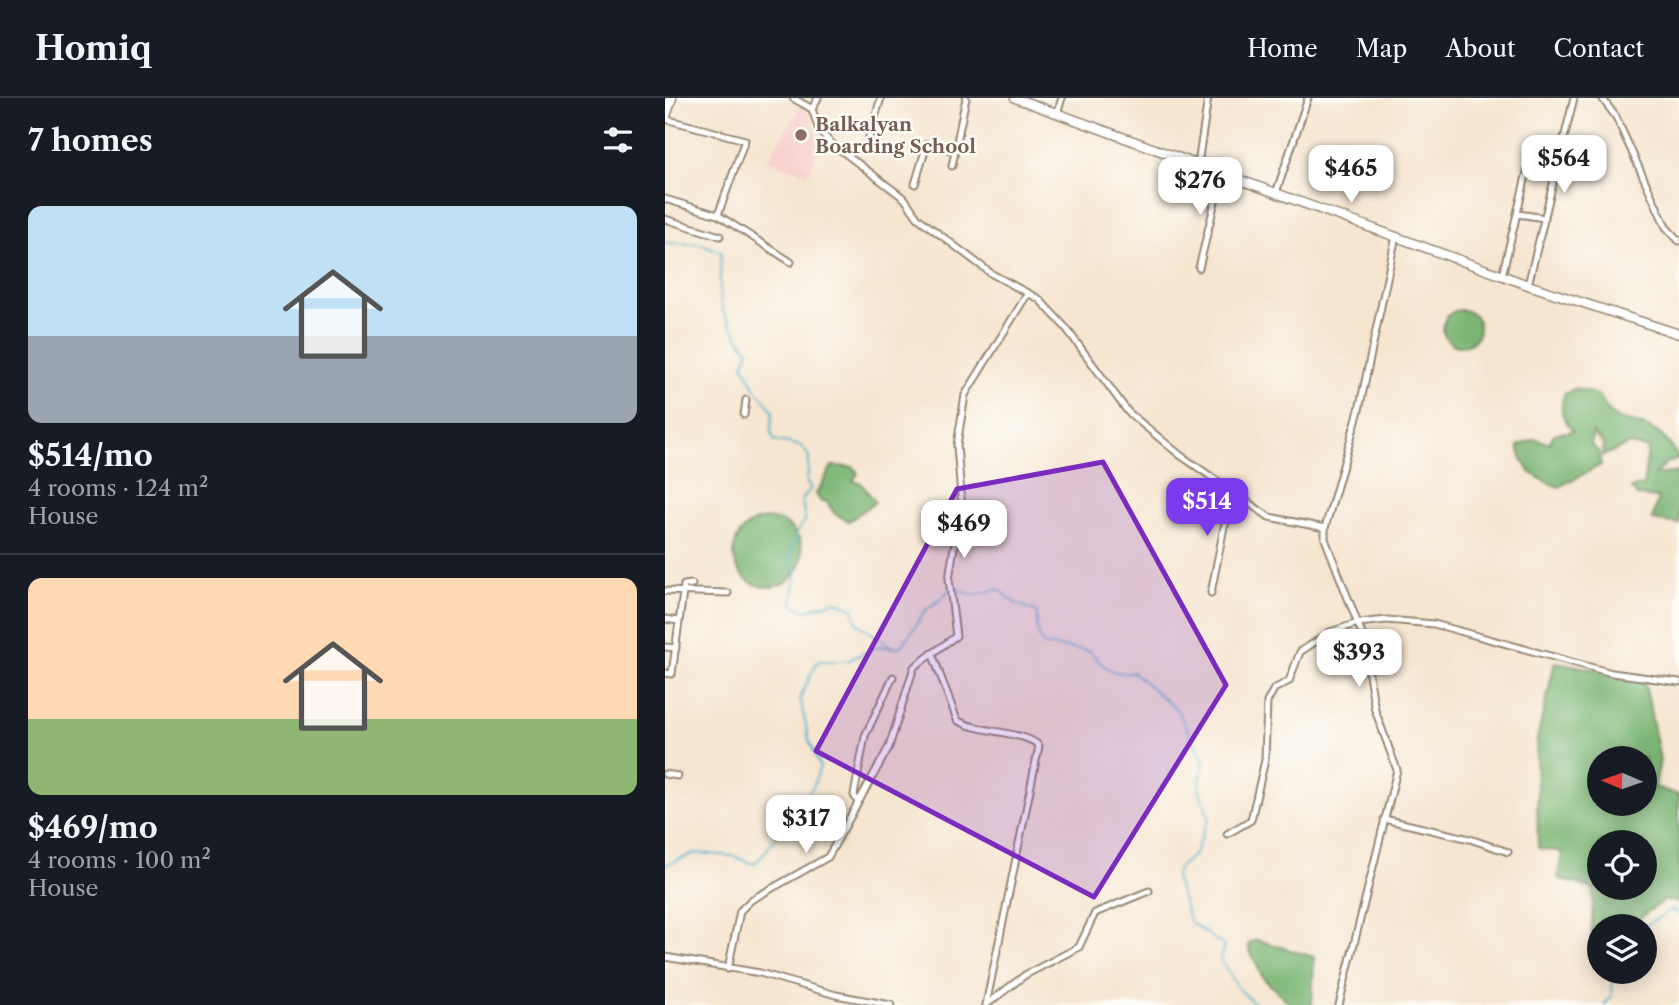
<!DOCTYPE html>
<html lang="en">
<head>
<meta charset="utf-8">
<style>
  body { margin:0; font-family:"Libre Caslon Text",serif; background:#20242c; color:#f1f3f6; height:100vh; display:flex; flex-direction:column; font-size:26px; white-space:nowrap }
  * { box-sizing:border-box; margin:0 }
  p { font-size:23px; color:#9ea1a6 }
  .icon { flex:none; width:38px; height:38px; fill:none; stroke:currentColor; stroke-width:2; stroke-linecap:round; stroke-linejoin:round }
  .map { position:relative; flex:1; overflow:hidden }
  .drawer { display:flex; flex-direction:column; background:#171b24; width:665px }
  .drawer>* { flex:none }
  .needle { width:46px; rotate:272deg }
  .buttons { position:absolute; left:922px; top:648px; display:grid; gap:14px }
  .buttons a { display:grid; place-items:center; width:70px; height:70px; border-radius:50%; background:#171b24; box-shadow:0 4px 18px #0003; font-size:35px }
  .price { position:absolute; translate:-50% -60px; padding:0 16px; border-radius:14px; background:#fff; color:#222; font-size:23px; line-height:46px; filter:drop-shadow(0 2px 4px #0008) }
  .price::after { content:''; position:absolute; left:50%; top:42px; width:21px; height:16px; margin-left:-10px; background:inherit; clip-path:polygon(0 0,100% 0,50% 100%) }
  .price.current { background:#7c3aed; color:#fff }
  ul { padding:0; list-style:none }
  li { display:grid; align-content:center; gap:14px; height:371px; padding:0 28px }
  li+li { border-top:2px solid #363941 }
  li span { display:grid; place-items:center; height:217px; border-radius:14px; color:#555 }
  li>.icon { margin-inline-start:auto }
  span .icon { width:126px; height:126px; fill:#fffc; stroke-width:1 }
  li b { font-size:30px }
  h2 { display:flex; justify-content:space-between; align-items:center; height:84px; padding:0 28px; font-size:30px }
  header { display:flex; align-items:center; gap:42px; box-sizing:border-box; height:98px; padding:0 35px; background:#171b24; border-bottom:2px solid #363941 }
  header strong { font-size:33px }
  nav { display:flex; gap:38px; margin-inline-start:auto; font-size:24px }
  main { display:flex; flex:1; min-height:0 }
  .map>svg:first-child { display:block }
  .built { fill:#f7d0cd }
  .forest { fill:#7cb674; stroke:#5c7049; stroke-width:2; fill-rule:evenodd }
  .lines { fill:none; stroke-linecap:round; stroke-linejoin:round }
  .stream { stroke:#4bb0ca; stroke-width:2 }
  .street-casing { stroke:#988876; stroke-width:9 }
  .secondary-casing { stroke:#988876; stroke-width:11 }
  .highway-casing { stroke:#988876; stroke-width:13 }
  .street { stroke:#fff; stroke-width:5 }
  .secondary { stroke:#fff; stroke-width:8 }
  .highway { stroke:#fff; stroke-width:10 }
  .marked { fill:#7b2cbf; fill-opacity:0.2; stroke:#7b2cbf; stroke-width:5; stroke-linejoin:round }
  .education-dot { fill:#8d6e63; stroke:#fdfcf7; stroke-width:2.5 }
  .labels { text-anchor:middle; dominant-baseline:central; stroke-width:5; stroke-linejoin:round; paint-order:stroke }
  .education-label { font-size:19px; font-weight:bold; fill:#785e54; stroke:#fdfcf7; text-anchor:start }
</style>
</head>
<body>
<header>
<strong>Homiq</strong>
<nav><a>Home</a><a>Map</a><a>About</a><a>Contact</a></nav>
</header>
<main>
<section class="drawer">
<h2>7 homes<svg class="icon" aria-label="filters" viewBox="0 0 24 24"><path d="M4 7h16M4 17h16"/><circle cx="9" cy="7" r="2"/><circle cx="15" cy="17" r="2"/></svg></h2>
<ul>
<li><span style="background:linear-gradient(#bfe0f5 60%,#9aa5b1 0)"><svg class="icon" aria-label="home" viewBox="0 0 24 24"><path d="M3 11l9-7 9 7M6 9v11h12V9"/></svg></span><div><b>$514/mo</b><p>4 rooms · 124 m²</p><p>House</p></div></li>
<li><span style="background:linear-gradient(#ffd9b3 65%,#8fb573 0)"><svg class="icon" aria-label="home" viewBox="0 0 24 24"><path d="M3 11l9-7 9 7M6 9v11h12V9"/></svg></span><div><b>$469/mo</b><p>4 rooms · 100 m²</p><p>House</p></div></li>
</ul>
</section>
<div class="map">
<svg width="1014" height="907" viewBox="0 0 1014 907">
  <rect width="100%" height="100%" fill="#fdfcf7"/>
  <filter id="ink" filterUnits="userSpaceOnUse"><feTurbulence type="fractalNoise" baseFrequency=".0143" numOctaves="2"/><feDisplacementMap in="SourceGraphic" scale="14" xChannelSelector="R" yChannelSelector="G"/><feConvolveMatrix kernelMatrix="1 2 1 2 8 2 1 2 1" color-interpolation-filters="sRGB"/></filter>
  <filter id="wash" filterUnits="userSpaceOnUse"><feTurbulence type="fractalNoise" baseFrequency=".00686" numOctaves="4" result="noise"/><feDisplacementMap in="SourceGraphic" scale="28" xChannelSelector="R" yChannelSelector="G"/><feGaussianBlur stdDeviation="1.57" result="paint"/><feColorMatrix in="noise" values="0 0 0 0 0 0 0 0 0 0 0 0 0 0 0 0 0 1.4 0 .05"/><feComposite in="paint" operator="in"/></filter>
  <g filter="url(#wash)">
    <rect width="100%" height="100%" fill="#f6e5cf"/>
    <path class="built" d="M136 7 145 16 149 32 159 43 143 75 102 63Z"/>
    <g class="forest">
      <circle cx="796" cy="230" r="18"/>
      <path d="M911 290 933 297C952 332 961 317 988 332 1000 338 1007 349 1014 361L1001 365 990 377 1014 374V426L987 422 993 400 972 398 966 390 978 387 983 351 965 346 937 358 938 346 928 335 926 347 933 353 936 367 894 389C871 380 858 374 853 348L871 341 884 345 889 336 908 333C897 319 894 315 899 296Z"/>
      <path d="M167 368 188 369 193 375 188 383 196 385 210 404 184 423 170 416 161 403 156 404 151 396Z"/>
      <circle cx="103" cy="455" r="34"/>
      <path d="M890 564 979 580 995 662 990 689 1014 697V804L1000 802 963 828H934V847L925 854 929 791 893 780 897 754 873 750 871 646ZM934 660H980V705H934ZM934 744H980V789H934Z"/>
      <path d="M592 842 649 859 647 907H626L598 880 583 849 585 844Z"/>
    </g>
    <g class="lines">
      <g class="stream">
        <path d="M0 145 37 146 56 154C55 209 49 208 84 253L78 266 90 290 108 313 106 333 109 342 136 348 144 358 142 386 146 390 137 402 140 423 134 430 124 458 131 475 127 505 139 513 170 503 188 510 192 525 228 550"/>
        <path d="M287 489 309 497 334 491 350 505 372 514V532L378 547 425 553C436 567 449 579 468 574L512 612 539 662 534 691 544 719 530 756 514 769 510 779 525 824 559 848 555 861 574 891 591 907"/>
        <path d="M0 767 31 755 68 758 89 766 97 758 148 689 155 669 144 642 135 600 151 566 155 563H182L213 548 233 550C248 538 252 521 262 511 270 503 277 504 283 492"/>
        <path d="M980 832 982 827 1006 812 1014 815"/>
        <path d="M939 907 947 898 948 873"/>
      </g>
    </g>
  </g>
  <g filter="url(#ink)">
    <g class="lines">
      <defs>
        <g id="street">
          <path d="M128 0 147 11 154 32 165 44 240 101 253 120 327 176 374 201 401 230 463 314 515 357 604 419 660 430"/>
          <path d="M937 0 951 19 1001 129 1014 143"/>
          <path d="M147 11 153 0"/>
          <path d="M392 15 397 0"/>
          <path d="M0 21 80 42 53 117"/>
          <path d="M204 39 216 0"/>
          <path d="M533 66 543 0"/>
          <path d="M287 68 301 0"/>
          <path d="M250 86 262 46 290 53"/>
          <path d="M611 95 643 0"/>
          <path d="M0 101 53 117 126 164"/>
          <path d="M853 116 880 120"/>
          <path d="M0 121 55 138"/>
          <path d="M534 170 557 74"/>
          <path d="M837 178 866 57 895 59"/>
          <path d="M863 187 909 0"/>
          <path d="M79 317 81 302"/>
          <path d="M0 493 63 495"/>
          <path d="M546 495 559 429 574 398"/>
          <path d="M0 521 14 523"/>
          <path d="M0 549 11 550"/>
          <path d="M267 555 292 622C312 635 361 633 374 648L321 907"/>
          <path d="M0 575 7 576 19 487 27 486"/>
          <path d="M0 676 13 678"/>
          <path d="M192 703 189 697 200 638 228 579"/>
          <path d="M719 721 805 741 843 754"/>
          <path d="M562 736 586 722 600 662 602 604 609 591 624 583 635 554 665 534 693 525 722 522 769 526 947 575 1014 584"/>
          <path d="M0 859 95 875 171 897 226 907"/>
          <path d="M63 871 75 813 86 802 163 759 224 649 249 569 291 538 284 481 289 449 298 424 292 347 300 297 363 195"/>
          <path d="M321 907 360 877 414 849 430 815 484 793"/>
          <path d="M674 907 732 672 710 612 697 536 660 441V430L694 312 731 138"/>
        </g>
        <path id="secondary" d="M350 0 863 187 1014 236"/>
        <path id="highway" d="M0 18 6 0"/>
      </defs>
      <use href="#street" class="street-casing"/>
      <use href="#secondary" class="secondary-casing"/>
      <use href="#highway" class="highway-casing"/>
      <use href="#street" class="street"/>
      <use href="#secondary" class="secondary"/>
      <use href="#highway" class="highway"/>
    </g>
  </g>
  <path class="marked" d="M438 364 561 587 429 799 151 653 292 391Z"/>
  <circle class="education-dot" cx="136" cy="37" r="7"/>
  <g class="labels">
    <g class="education-label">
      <text x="150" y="26">Balkalyan<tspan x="150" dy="22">Boarding School</tspan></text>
    </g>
  </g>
</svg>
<div class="buttons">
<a><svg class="needle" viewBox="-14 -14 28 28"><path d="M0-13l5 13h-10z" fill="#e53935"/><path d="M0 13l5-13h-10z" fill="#9ea1a6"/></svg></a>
<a><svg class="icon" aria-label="locate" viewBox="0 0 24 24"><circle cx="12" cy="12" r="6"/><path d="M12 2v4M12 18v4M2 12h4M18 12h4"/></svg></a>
<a><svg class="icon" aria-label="layers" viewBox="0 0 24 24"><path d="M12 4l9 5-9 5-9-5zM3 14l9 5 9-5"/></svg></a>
</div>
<b class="price" style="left:899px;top:97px">$564</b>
<b class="price" style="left:686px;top:107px">$465</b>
<b class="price" style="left:535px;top:119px">$276</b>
<b class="price current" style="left:542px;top:440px">$514</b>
<b class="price" style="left:299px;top:462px">$469</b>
<b class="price" style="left:694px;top:591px">$393</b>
<b class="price" style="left:141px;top:757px">$317</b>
</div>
</main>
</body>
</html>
